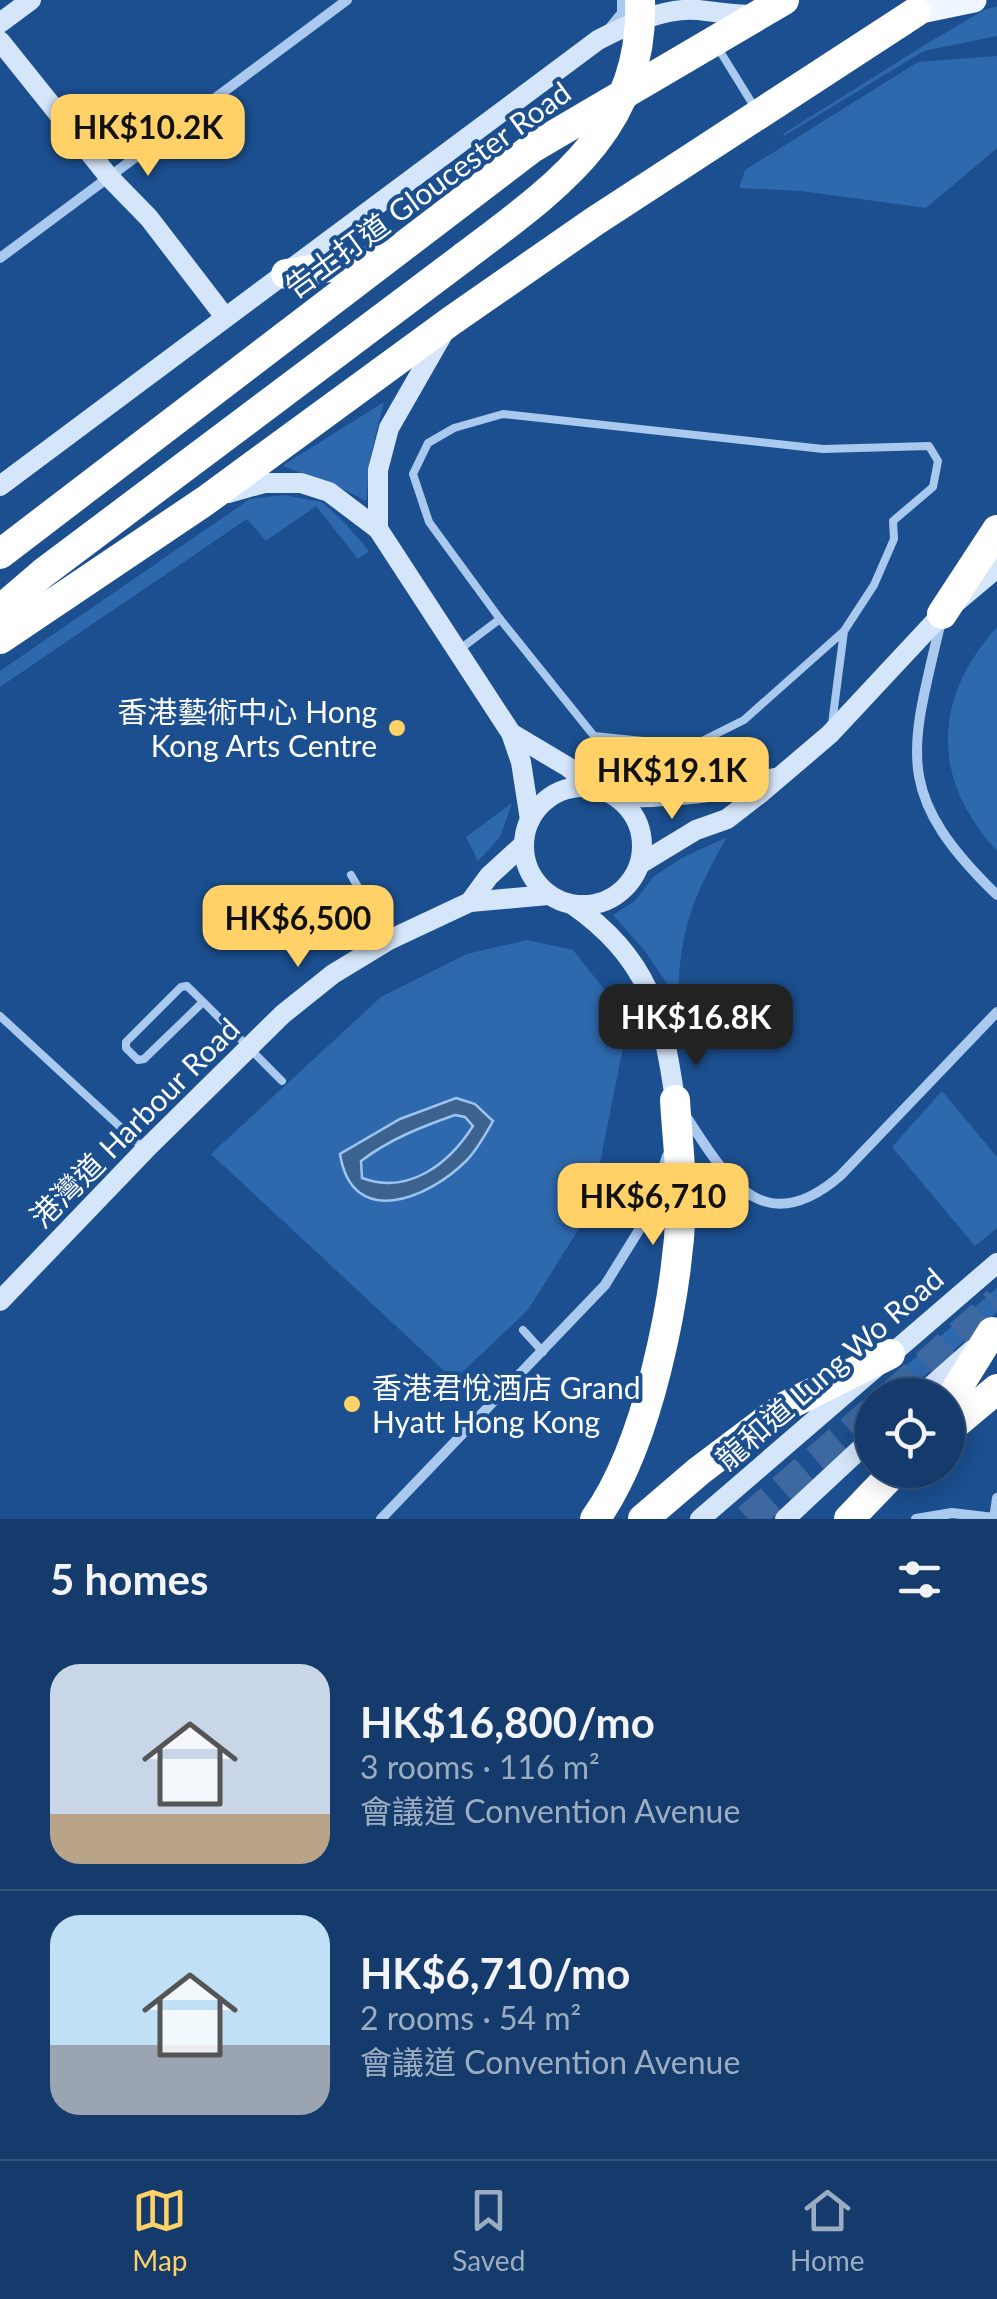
<!DOCTYPE html>
<html lang="en">
<head>
<meta charset="utf-8">
<style>
  body { margin:0; font-family:Lato,"Noto Sans TC",sans-serif; background:#214673; color:#f1f3f6; height:100vh; display:flex; flex-direction:column; font-size:38px; white-space:nowrap }
  * { box-sizing:border-box; margin:0 }
  p { font-size:32px; color:#9dadc1 }
  .icon { flex:none; width:55px; height:55px; fill:none; stroke:currentColor; stroke-width:2; stroke-linecap:round; stroke-linejoin:round }
  .map { position:relative; height:1519px; overflow:hidden }
  .panel { display:flex; flex-direction:column; background:#143b6b; flex:1 }
  .panel>* { flex:none }
  .controls { position:absolute; left:855px; top:1378px; display:grid; gap:20px }
  .controls a { display:grid; place-items:center; width:110px; height:110px; border-radius:50%; background:#143b6b; box-shadow:0 5px 25px #0003,0 0 0 2px #33557e; font-size:50px }
  .price { position:absolute; translate:-50% -85px; padding:0 22px; border-radius:20px; background:#ffd166; color:#111; font-size:32px; line-height:65px; filter:drop-shadow(0 2px 5px #0008) }
  .price::after { content:''; position:absolute; left:50%; top:60px; width:30px; height:22px; margin-left:-15px; background:inherit; clip-path:polygon(0 0,100% 0,50% 100%) }
  .price.current { background:#222; color:#fff }
  ul { padding:0; list-style:none }
  li { display:flex; align-items:center; gap:30px; height:250px; padding:0 50px }
  li+li { border-top:2px solid #33557e }
  li span { display:grid; place-items:center; flex:none; width:280px; height:200px; border-radius:30px; color:#555 }
  li>.icon { margin-inline-start:auto }
  span .icon { width:120px; height:120px; fill:#fffc; stroke-width:1 }
  li b { font-size:42px }
  h2 { display:flex; justify-content:space-between; align-items:center; height:120px; padding:0 50px; font-size:42px }
  .dock { display:flex; justify-content:space-around; align-items:center; height:140px; border-top:2px solid #33557e; background:#143b6b; font-size:28px; color:#9dadc1 }
  .dock a { display:grid; justify-items:center; gap:5px }
  .dock .current { color:#ffd166 }
  .map>svg:first-child { display:block }
  .green { fill:#2e69ad }
  .water { fill:#3c6290; stroke:#9cc4f0; stroke-width:2.5; fill-rule:evenodd }
  .lines { fill:none; stroke-linecap:round; stroke-linejoin:round }
  .highway-tunnel { stroke:#3d69a0; stroke-width:30; stroke-dasharray:30 15; stroke-linecap:butt }
  .lane { stroke:#a9c9ee; stroke-width:8 }
  .street { stroke:#a9c9ee; stroke-width:10 }
  .secondary { stroke:#d6e6fa; stroke-width:20 }
  .primary { stroke:#f0f6ff; stroke-width:25 }
  .highway { stroke:#fff; stroke-width:30 }
  .highway-bridge { stroke:#fff; stroke-width:30 }
  .poi-dot { fill:#ffd166; stroke:#1b4f8f; stroke-width:4 }
  .labels { text-anchor:middle; dominant-baseline:central; stroke-width:8; stroke-linejoin:round; paint-order:stroke }
  .street-label { font-size:30px; fill:#fff; stroke:#1b4f8f }
  .poi-label { font-size:30px; fill:#fff; stroke:#1b4f8f; text-anchor:end }
</style>
</head>
<body>
<div class="map">
<svg width="997" height="1519" viewBox="0 0 997 1519">
  <rect width="100%" height="100%" fill="#1b4f8f"/>
  <g class="green">
    <path d="M997 6V36L924 51 784 136 783 134 923 46 984 10Z"/>
    <path d="M997 56V148L926 208 801 191 739 188 745 170 918 62Z"/>
    <path d="M384 402 370 458 366 501 333 484 282 466Z"/>
    <path d="M283 495 322 502 344 522 369 551 358 559 316 506 266 541 247 519 0 687V671L250 499Z"/>
    <path d="M997 627V851C931 780 932 699 997 627Z"/>
    <path d="M512 803 500 837 478 861 466 837Z"/>
    <path d="M727 837C692 899 680 928 678 1000L645 951 613 915 635 901 653 877 682 858Z"/>
    <path d="M527 940 573 950 607 993 625 1038 599 1168 580 1227 528 1310 454 1380 211 1154 381 997 467 954Z"/>
    <path d="M942 1091 997 1157V1228L975 1246 892 1147Z"/>
    <path d="M997 1288V1312L903 1395H872V1423L860 1434 845 1418Z"/>
  </g>
  <path class="water" d="M456 1098 475 1104 493 1121C485 1135 477 1150 466 1161 428 1199 352 1230 340 1154L400 1119ZM455 1115 465 1117 473 1126C448 1165 408 1195 362 1178L361 1161C390 1139 421 1127 455 1115Z"/>
  <g class="lines">
    <g class="highway-tunnel">
      <path d="M892 1395 997 1302"/>
      <path d="M748 1519 872 1412"/>
    </g>
    <g class="lane">
      <path d="M718 48 755 108"/>
      <path d="M460 649 500 619"/>
      <path d="M832 724 844 631 874 585 894 539 893 521 933 487 938 461 929 446 823 449 503 414 454 428 428 443 413 474 429 522 500 619 594 736 692 746 744 720 844 631"/>
      <path d="M351 875 389 940"/>
      <path d="M203 1002 144 1059 138 1060 126 1048V1042L181 987 187 986C219 1017 250 1049 282 1081"/>
      <path d="M0 1016 142 1147"/>
      <path d="M523 1330 543 1352"/>
    </g>
    <g class="street">
      <path d="M609 29 622 13V0"/>
      <path d="M0 258 347 0"/>
      <path d="M941 621C910 753 892 793 997 895"/>
      <path d="M686 1116C726 1178 763 1242 840 1176L997 1012"/>
      <path d="M381 1519 605 1285 649 1214 667 1156"/>
      <path d="M916 1519 952 1513 994 1518"/>
      <path d="M994 1519 997 1498"/>
    </g>
    <g class="secondary">
      <path d="M0 23 31 0"/>
      <path d="M0 41 109 177 149 218 225 317"/>
      <path d="M0 486 598 40C627 25 664 7 698 10 717 12 735 15 754 15"/>
      <path d="M228 493 264 483H301L329 492 378 529 511 733 521 762 530 820"/>
      <path d="M378 529V470L389 428 444 332"/>
      <path d="M511 733 568 767 594 788"/>
      <circle cx="583" cy="846" r="59"/>
      <path d="M618 798C670 797 723 794 774 778"/>
      <path d="M640 864 696 830 727 819 762 792 830 734 942 614 997 568"/>
      <path d="M470 902 489 876 523 845"/>
      <path d="M573 905C648 957 663 1014 675 1100"/>
      <path d="M0 1301 145 1150 283 1014 333 974 389 940 470 902 548 895"/>
      <path d="M921 1395 972 1350"/>
      <path d="M700 1519 997 1263"/>
      <path d="M785 1519 872 1438"/>
    </g>
    <path class="primary" d="M916 12 974 0"/>
    <g class="highway">
      <path d="M286 274 382 259"/>
      <path d="M0 554 532 148 784 0"/>
      <path d="M0 610 43 573 464 257"/>
      <path d="M942 614 997 530"/>
      <path d="M0 639 205 501 451 321 595 221 916 12"/>
      <path d="M948 1403 992 1332"/>
      <path d="M948 1430 997 1389"/>
      <path d="M595 1519C648 1446 677 1298 681 1208 682 1173 677 1136 675 1100"/>
      <path d="M643 1519 699 1471 784 1407 890 1354"/>
      <path d="M849 1519 896 1470"/>
    </g>
    <path class="highway-bridge" d="M464 257C555 188 645 128 640 0"/>
  </g>
  <g class="poi-dot">
    <circle cx="397" cy="728" r="10"/>
    <circle cx="352" cy="1404" r="10"/>
  </g>
  <g class="labels">
    <g class="street-label">
      <text transform="translate(427 189) rotate(-36)">告士打道 Gloucester Road</text>
      <text transform="translate(134 1122) rotate(-45)">港灣道 Harbour Road</text>
      <text transform="translate(829 1368) rotate(-41)">龍和道 Lung Wo Road</text>
    </g>
    <g class="poi-label">
      <text x="377" y="711">香港藝術中心 Hong<tspan x="377" dy="34">Kong Arts Centre</tspan></text>
      <text x="372" y="1387" text-anchor="start">香港君悅酒店 Grand<tspan x="372" dy="34">Hyatt Hong Kong</tspan></text>
    </g>
  </g>
</svg>
<div class="controls">
<a><svg class="icon" aria-label="locate" viewBox="0 0 24 24"><circle cx="12" cy="12" r="6"/><path d="M12 2v4M12 18v4M2 12h4M18 12h4"/></svg></a>
</div>
<b class="price" style="left:148px;top:179px">HK$10.2K</b>
<b class="price" style="left:672px;top:822px">HK$19.1K</b>
<b class="price" style="left:298px;top:970px">HK$6,500</b>
<b class="price current" style="left:696px;top:1069px">HK$16.8K</b>
<b class="price" style="left:653px;top:1248px">HK$6,710</b>
</div>
<section class="panel">
<h2>5 homes<svg class="icon" aria-label="filters" viewBox="0 0 24 24"><path d="M4 7h16M4 17h16"/><circle cx="9" cy="7" r="2"/><circle cx="15" cy="17" r="2"/></svg></h2>
<ul>
<li><span style="background:linear-gradient(#c9d6e8 75%,#b9a48a 0)"><svg class="icon" aria-label="home" viewBox="0 0 24 24"><path d="M3 11l9-7 9 7M6 9v11h12V9"/></svg></span><div><b>HK$16,800/mo</b><p>3 rooms · 116 m²</p><p>會議道 Convention Avenue</p></div></li>
<li><span style="background:linear-gradient(#bfe0f5 65%,#9aa5b1 0)"><svg class="icon" aria-label="home" viewBox="0 0 24 24"><path d="M3 11l9-7 9 7M6 9v11h12V9"/></svg></span><div><b>HK$6,710/mo</b><p>2 rooms · 54 m²</p><p>會議道 Convention Avenue</p></div></li>
</ul>
</section>
<nav class="dock">
<a class="current"><svg class="icon" aria-label="map" viewBox="0 0 24 24"><path d="M3 6l6-2 6 2 6-2v14l-6 2-6-2-6 2zM9 4v14M15 6v14"/></svg>Map</a>
<a><svg class="icon" aria-label="saved" viewBox="0 0 24 24"><path d="M7 4h10v16l-5-4-5 4z"/></svg>Saved</a>
<a><svg class="icon" aria-label="home" viewBox="0 0 24 24"><path d="M3 11l9-7 9 7M6 9v11h12V9"/></svg>Home</a>
</nav>
</body>
</html>
